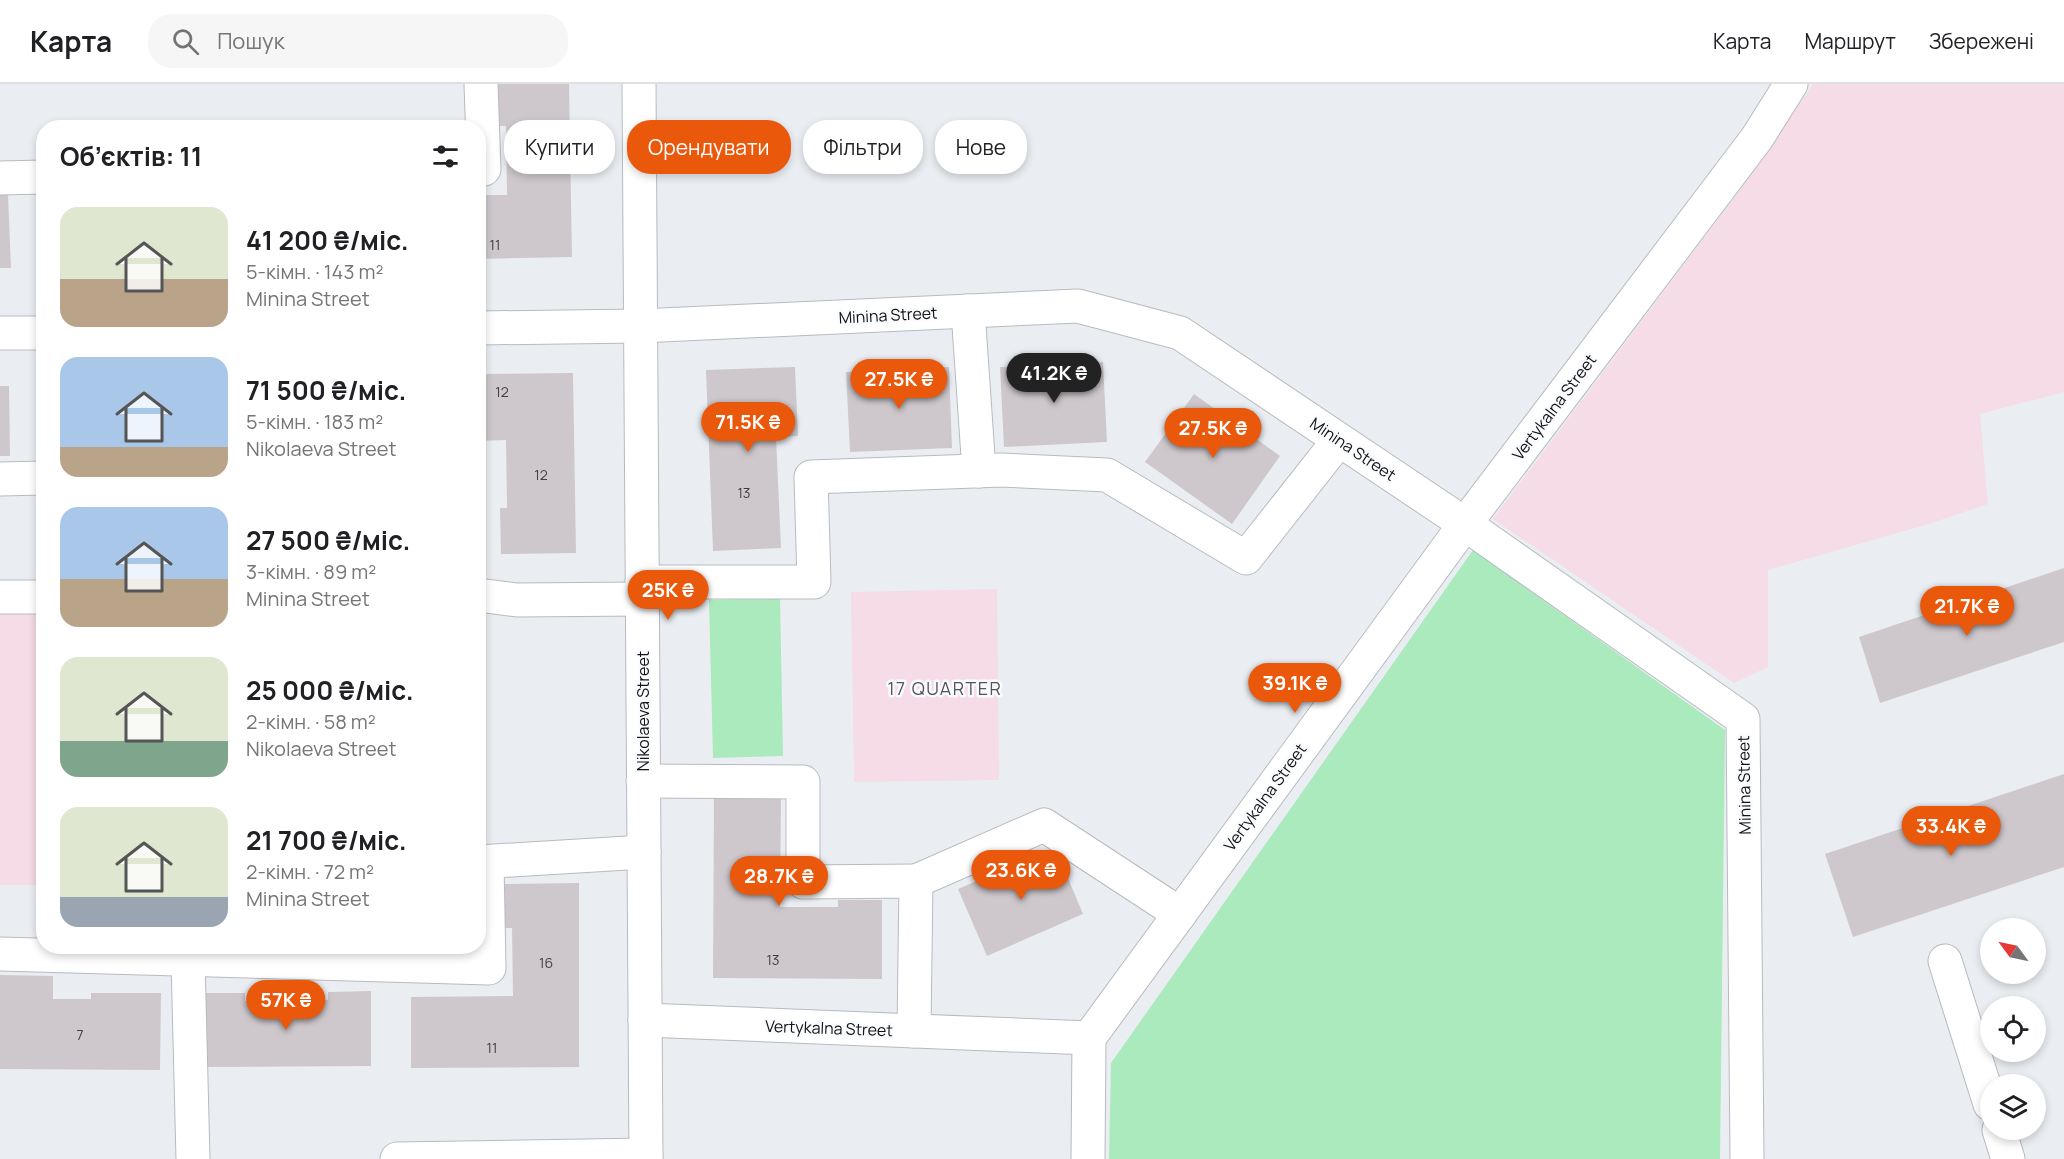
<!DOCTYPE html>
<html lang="uk">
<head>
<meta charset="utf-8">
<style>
  body { margin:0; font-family:Manrope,sans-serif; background:#f6f6f6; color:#202124; height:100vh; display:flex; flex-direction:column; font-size:22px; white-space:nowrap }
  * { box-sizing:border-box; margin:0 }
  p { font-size:20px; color:#757577 }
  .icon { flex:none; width:33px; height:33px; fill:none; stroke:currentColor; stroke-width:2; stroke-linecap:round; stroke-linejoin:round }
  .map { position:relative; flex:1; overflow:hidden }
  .sheet { position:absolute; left:36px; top:36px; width:450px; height:834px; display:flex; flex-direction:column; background:#fff; border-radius:24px; box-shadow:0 3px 9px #0003 }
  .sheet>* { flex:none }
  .banner { position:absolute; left:504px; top:36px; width:570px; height:54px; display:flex; gap:12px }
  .needle { width:39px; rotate:303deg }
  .controls { position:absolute; left:1980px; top:834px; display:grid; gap:12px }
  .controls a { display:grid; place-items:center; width:66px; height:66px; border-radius:50%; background:#fff; box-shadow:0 3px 9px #0003; font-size:30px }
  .price { position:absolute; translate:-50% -51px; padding:0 14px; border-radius:21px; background:#ea580c; color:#fff; font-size:20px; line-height:39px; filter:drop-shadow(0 2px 3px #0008) }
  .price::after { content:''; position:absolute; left:50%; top:36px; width:18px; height:14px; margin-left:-9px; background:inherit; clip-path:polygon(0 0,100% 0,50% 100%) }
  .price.selected { background:#222; color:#fff }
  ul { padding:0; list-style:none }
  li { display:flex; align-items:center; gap:18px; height:150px; padding:0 24px }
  li span { display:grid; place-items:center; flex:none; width:168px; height:120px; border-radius:18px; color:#555 }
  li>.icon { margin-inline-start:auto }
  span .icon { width:72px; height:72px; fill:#fffc; stroke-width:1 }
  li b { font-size:26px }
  h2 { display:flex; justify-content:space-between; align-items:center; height:72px; padding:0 24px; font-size:26px }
  .tag { padding:0 21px; border-radius:24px; background:#fff; box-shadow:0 3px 9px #0003; font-size:21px; line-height:54px }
  .tag.selected { background:#ea580c; color:#fff }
  header { display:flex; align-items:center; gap:36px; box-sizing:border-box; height:84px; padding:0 30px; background:#fff; border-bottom:2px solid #e0e0e0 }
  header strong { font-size:28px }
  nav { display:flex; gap:33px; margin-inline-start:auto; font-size:21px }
  .search { width:420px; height:54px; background:#f6f6f6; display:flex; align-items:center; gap:15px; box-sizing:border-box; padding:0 21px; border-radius:24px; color:#757577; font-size:22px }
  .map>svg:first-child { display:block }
  .industrial { fill:#f5dce6 }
  .green { fill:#abeabc }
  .building { fill:#cec8cc }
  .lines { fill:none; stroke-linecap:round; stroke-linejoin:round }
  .minor-casing { stroke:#b7bbc0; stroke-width:35 }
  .minor { stroke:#fff; stroke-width:33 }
  .labels { text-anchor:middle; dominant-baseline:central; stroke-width:5; stroke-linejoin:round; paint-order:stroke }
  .number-label { font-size:14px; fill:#404042 }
  .street-label { font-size:16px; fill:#111214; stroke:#f9fbfe }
  .neighbourhood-label { font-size:18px; letter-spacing:1.5px; fill:#52555a; stroke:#f9fbfe }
</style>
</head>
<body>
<header>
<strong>Карта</strong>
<div class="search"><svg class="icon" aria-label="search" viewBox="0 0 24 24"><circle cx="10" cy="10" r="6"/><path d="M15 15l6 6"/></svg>Пошук</div>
<nav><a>Карта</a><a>Маршрут</a><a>Збережені</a></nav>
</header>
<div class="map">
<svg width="2064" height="1075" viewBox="0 0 2064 1075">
  <rect width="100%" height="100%" fill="#eaeef3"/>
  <g class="industrial">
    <path d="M1813 0H2064V308L1980 330 1988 420 1932 439 1768 486V583L1734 599 1493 435 1737 110Z"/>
    <path d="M997 505 999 696 854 698 851 508Z"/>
    <rect x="0" y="513" width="43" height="288"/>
  </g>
  <g class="green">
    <path d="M1473 466 1725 646 1720 1075H1109L1111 979Z"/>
    <path d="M780 514 783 672 713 674 709 516Z"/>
  </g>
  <g class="building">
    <path d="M498 0H569L572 173 478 175V111H507L506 42H498Z"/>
    <path d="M0 110H8L11 184H0Z"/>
    <path d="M1103 278 1107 358 1004 363 1000 283Z"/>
    <path d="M795 283 798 352 776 353 781 464 713 467 706 286Z"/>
    <path d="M949 283 952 364 850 368 846 288Z"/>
    <path d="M573 289 576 469 501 470 500 424H507L506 356 478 357V290Z"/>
    <path d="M0 302H9L10 372H0Z"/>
    <path d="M1194 310 1280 372 1232 440 1145 378Z"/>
    <path d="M2064 484V558L1880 619 1859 553Z"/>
    <path d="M2064 690V783L1853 853 1825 770Z"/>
    <path d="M714 709H781L780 823H838V816H882V895L713 894Z"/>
    <path d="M1055 763 1083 830 987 872 958 805Z"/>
    <path d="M579 799V983L411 984V913L513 912 512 844H505V800Z"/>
    <path d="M0 891 53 892V915H91V909H161L160 986 0 985Z"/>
    <path d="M371 907V982L201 983V909H245V917L328 916V908Z"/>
  </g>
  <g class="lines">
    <defs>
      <g id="minor">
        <path d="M639 0 646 1075"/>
        <path d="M478 85H484L481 0"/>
        <path d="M0 94 44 93"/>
        <path d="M968 227 979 387"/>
        <path d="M478 244 640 242 1078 222 1180 249 1465 440 1743 635 1747 1075"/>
        <path d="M0 249H44"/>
        <path d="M0 395 44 394"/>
        <path d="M642 498H814L811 393 1002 386 1107 391 1246 474 1339 356"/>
        <path d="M478 511 517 516 642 515"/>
        <path d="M0 513H44"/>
        <path d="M643 697 803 698V798L916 797 914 947"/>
        <path d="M478 778 644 768"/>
        <path d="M916 797 1044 741 1180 830"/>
        <path d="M0 870 489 884 487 778"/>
        <path d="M188 876 193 1075"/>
        <path d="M1945 877 1990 1020"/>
        <path d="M645 936 1089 954 1465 440 1757 54 1791 0"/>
        <path d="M1999 1046 2008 1075"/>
        <path d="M397 1075 646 1071"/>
        <path d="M1088 1075 1089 954"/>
      </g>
    </defs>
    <use href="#minor" class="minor-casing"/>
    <use href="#minor" class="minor"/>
  </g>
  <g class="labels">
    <g class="number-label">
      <text x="495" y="160">11</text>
      <text x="502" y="307">12</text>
      <text x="541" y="390">12</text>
      <text x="744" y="408">13</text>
      <text x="773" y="875">13</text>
      <text x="546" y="878">16</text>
      <text x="80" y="950">7</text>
      <text x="492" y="963">11</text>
    </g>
    <g class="street-label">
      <text transform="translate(888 231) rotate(-3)">Minina Street</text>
      <text transform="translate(1554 323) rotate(-53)">Vertykalna Street</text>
      <text transform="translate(1353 365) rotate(34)">Minina Street</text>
      <text transform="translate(643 627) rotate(-90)">Nikolaeva Street</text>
      <text transform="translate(1744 701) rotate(-91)">Minina Street</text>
      <text transform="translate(1265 713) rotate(-54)">Vertykalna Street</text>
      <text transform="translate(829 944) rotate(2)">Vertykalna Street</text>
    </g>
    <g class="neighbourhood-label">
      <text x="945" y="604">17 QUARTER</text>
    </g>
  </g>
</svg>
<div class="controls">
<a><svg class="needle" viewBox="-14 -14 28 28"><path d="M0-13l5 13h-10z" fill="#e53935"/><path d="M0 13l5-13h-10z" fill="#757577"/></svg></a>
<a><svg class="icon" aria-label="locate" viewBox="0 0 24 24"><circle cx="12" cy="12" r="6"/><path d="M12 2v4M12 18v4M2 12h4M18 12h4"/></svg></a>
<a><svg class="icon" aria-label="layers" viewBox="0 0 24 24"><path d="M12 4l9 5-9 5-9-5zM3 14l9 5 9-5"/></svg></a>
</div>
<b class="price selected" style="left:1054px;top:320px">41.2K ₴</b>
<b class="price" style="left:899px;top:326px">27.5K ₴</b>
<b class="price" style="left:748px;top:369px">71.5K ₴</b>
<b class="price" style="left:1213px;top:375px">27.5K ₴</b>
<b class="price" style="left:668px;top:537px">25K ₴</b>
<b class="price" style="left:1967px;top:553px">21.7K ₴</b>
<b class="price" style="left:1295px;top:630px">39.1K ₴</b>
<b class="price" style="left:1951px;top:773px">33.4K ₴</b>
<b class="price" style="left:1021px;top:817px">23.6K ₴</b>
<b class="price" style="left:779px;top:823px">28.7K ₴</b>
<b class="price" style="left:286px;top:947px">57K ₴</b>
<div class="banner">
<a class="tag">Купити</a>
<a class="tag selected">Орендувати</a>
<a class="tag">Фільтри</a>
<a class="tag">Нове</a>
</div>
<section class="sheet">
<h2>Об’єктів: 11<svg class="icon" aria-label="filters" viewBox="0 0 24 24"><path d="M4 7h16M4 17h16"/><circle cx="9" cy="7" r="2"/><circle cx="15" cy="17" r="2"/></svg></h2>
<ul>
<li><span style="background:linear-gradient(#dfe7d0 60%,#b9a48a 0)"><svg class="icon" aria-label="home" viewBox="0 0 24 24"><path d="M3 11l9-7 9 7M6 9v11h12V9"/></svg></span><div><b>41 200 ₴/міс.</b><p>5-кімн. · 143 m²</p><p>Minina Street</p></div></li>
<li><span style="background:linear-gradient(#a9c7e8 75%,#b9a48a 0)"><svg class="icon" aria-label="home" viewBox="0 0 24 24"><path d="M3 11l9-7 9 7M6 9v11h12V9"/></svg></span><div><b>71 500 ₴/міс.</b><p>5-кімн. · 183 m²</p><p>Nikolaeva Street</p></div></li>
<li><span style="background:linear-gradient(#a9c7e8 60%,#b9a48a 0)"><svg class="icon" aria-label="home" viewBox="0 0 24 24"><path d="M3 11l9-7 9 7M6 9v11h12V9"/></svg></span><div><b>27 500 ₴/міс.</b><p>3-кімн. · 89 m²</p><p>Minina Street</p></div></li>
<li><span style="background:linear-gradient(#dfe7d0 70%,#7fa58c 0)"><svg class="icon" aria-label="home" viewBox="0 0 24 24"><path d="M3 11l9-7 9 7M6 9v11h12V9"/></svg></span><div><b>25 000 ₴/міс.</b><p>2-кімн. · 58 m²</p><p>Nikolaeva Street</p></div></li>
<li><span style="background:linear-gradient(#dfe7d0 75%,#9aa5b1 0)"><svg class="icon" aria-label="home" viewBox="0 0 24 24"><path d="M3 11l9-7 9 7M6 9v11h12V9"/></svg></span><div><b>21 700 ₴/міс.</b><p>2-кімн. · 72 m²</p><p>Minina Street</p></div></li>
</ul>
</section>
</div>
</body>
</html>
